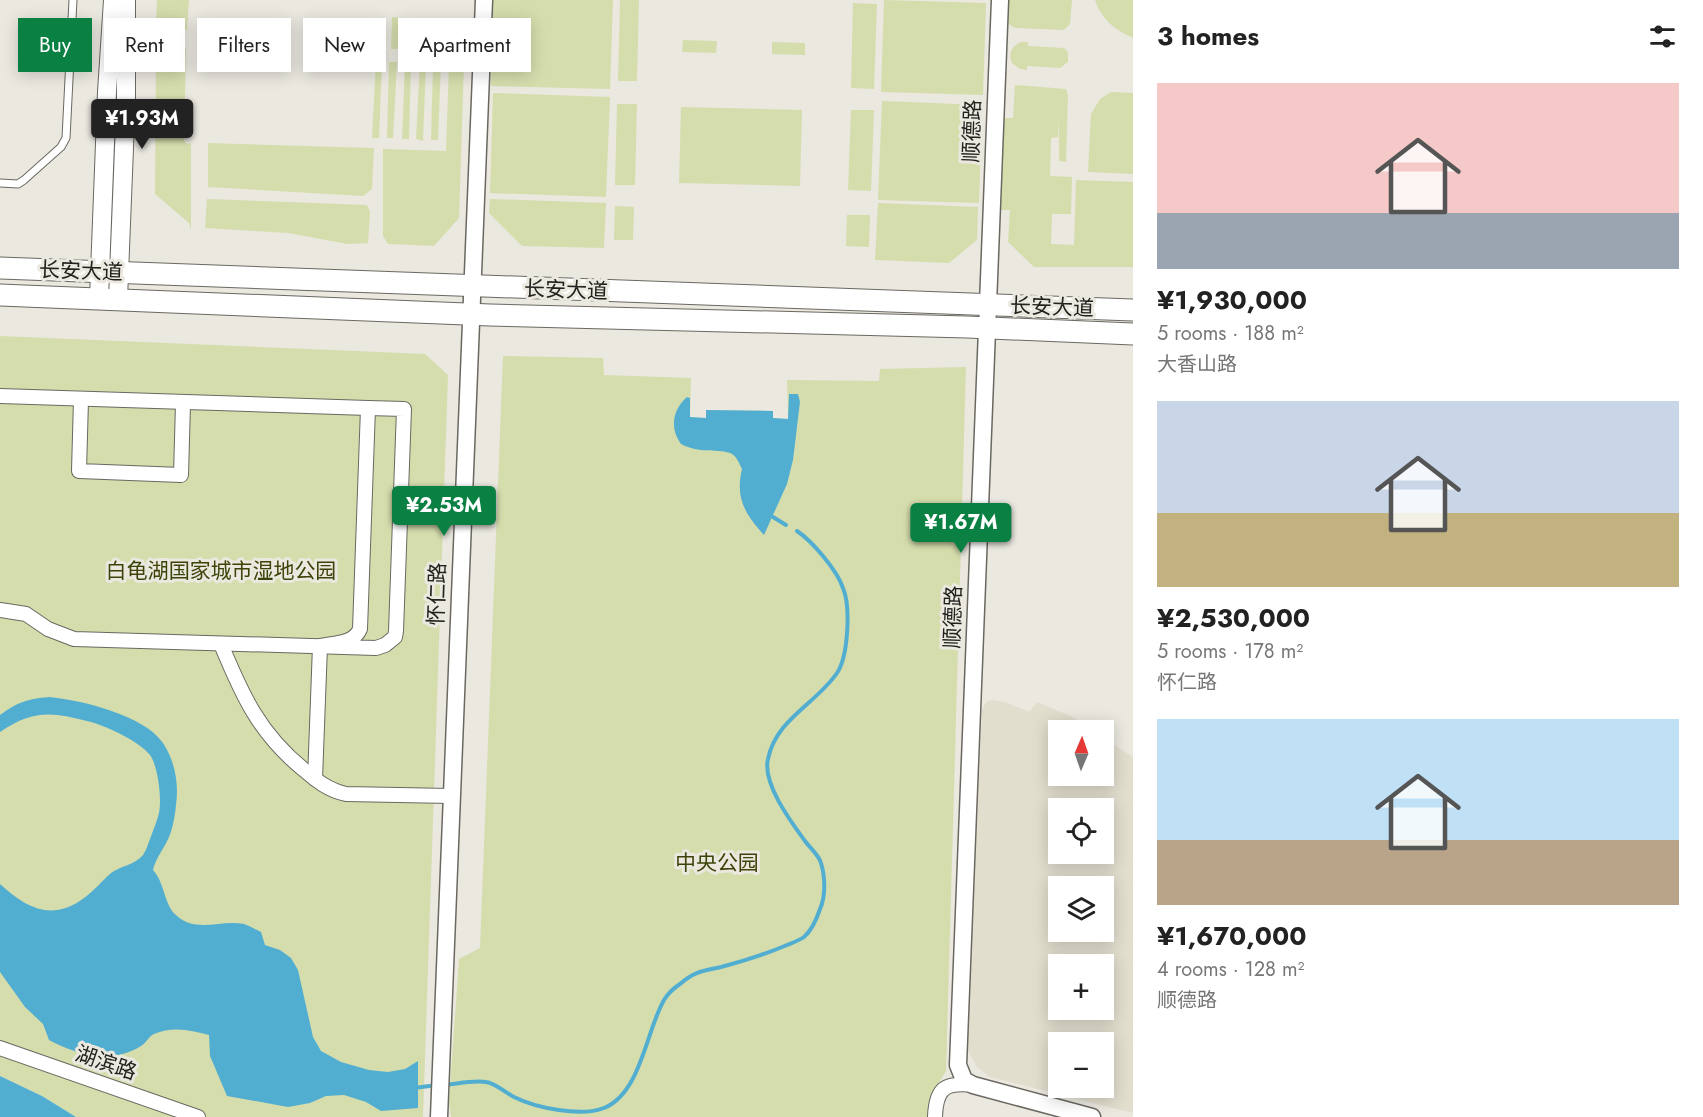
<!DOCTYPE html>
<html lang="en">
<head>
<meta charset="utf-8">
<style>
  body { margin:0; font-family:Jost,"Noto Sans SC",sans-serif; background:#f6f6f6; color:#222; height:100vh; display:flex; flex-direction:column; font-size:22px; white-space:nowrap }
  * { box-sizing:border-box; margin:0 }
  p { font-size:20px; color:#767676 }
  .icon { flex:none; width:33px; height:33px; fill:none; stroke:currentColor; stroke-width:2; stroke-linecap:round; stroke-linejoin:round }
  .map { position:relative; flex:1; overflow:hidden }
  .details { display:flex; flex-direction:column; background:#fff; width:570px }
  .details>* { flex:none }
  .guide { position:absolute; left:18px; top:18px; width:570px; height:54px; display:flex; gap:12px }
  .needle { width:39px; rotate:2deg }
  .controls { position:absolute; left:1048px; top:720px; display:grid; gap:12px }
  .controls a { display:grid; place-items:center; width:66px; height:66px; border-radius:0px; background:#fff; box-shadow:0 3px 15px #0003; font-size:30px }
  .price { position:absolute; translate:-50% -51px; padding:0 14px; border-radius:6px; background:#0b8043; color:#fff; font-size:20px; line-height:39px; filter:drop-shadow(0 2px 3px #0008) }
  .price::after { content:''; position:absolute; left:50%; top:36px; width:18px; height:14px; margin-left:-9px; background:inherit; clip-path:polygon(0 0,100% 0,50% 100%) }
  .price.current { background:#222; color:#fff }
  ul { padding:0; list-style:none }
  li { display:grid; align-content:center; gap:12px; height:318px; padding:0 24px }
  li span { display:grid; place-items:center; height:186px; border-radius:0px; color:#555 }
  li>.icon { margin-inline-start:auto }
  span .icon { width:108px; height:108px; fill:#fffc; stroke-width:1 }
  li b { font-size:26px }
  h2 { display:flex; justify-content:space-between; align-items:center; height:72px; padding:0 24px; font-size:26px }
  .tag { padding:0 21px; border-radius:0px; background:#fff; box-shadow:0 3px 15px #0003; font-size:21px; line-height:54px }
  .tag.current { background:#0b8043; color:#fff }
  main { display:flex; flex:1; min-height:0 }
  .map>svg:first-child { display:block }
  .built { fill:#e2dece; fill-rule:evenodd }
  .green { fill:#d5ddad }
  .water { fill:#52aed1 }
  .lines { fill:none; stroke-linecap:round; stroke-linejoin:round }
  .stream { stroke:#52aed1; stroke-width:4 }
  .service-casing { stroke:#6a6861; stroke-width:9 }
  .minor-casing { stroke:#6a6861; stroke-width:16 }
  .tertiary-casing { stroke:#6a6861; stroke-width:19 }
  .secondary-casing { stroke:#6a6861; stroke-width:20 }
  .primary-casing { stroke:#6a6861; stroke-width:23 }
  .service { stroke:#fff; stroke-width:7 }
  .minor { stroke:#fff; stroke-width:14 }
  .tertiary { stroke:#fff; stroke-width:16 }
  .secondary { stroke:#fff; stroke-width:18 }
  .primary { stroke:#fff; stroke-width:21 }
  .labels { text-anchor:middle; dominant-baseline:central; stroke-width:6; stroke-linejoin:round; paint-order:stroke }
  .street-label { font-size:21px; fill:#22211e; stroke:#eae8df }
  .park-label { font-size:21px; fill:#3e4409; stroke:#eae8df }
</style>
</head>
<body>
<main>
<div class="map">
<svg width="1133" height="1117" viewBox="0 0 1133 1117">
  <rect width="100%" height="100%" fill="#eae8df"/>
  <path class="built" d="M992 700 1005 702 1029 712 1037 702 1073 717 1092 730H1059V776H1104V739L1133 757V1113L990 1077 977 1067 969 1053 967 1047 982 710 986 702ZM1059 808H1104V854H1059ZM1059 886H1104V932H1059ZM1059 964H1104V1010H1059ZM1059 1042H1104V1088H1059Z"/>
  <g class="green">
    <path d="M157 0H189L187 30 156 28Z"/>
    <path d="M493 0H613L610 89 491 86Z"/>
    <path d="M620 0H639L637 81H618Z"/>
    <path d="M884 0 986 3 983 95 881 92Z"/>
    <path d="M1008 0H1072L1070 24 1064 30 1015 28 1007 23Z"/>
    <path d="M1095 0H1133V38C1115 30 1101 19 1095 0Z"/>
    <path d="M853 3 877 4 874 89 851 88Z"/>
    <path d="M392 17C425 18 423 50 391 49Z"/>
    <path d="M683 40 717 41 716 53 682 52Z"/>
    <path d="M772 42 805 43V55L772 54Z"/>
    <path d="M1021 42H1028V46L1064 48 1068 52V62L1060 68 1027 66V70L1020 69 1012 63C1008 53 1012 46 1021 42Z"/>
    <path d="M156 48H186L184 141 187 144 191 143V229L189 223 155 194Z"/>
    <path d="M376 62H382L379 138H372Z"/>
    <path d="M389 62H397L393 138H387Z"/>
    <path d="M405 63H411L409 139H402Z"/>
    <path d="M420 63H426L423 141 416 139Z"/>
    <path d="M449 63 464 64 459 218 434 246 388 244 383 236V149L446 151Z"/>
    <path d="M433 64H441L438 140H431Z"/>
    <path d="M1015 85 1066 89 1068 95 1066 162 1059 161V119L1058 137 1051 138 1050 176 1072 177 1071 214H1052L1051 244 1074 245 1076 180 1133 182V267H1034L1008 242 1010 210H998L1004 118H1013Z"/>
    <path d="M1111 92 1133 93V174L1088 172 1091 114 1100 99Z"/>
    <path d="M493 93 610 97 606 197 490 193Z"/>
    <path d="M882 101 982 105 979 203 878 200Z"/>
    <path d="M617 104H637L635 185H615Z"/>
    <path d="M681 107 802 110 800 186 679 183Z"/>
    <path d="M851 110H874L871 191 848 190Z"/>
    <path d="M208 143 374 148 372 189 363 196 208 187Z"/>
    <path d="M207 199 367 205 370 212 368 243 348 244 288 233 205 228Z"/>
    <path d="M490 199 606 203 604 248 522 246 489 213Z"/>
    <path d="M878 203 978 207 977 240 949 263 875 260Z"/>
    <path d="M615 206 634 207 633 240H614Z"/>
    <path d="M847 215H870L869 247 846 246Z"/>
    <path d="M0 336 425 354 448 375 423 1117H76L42 1096 0 1076Z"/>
    <path d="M503 356 603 358 604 375 691 378 690 417 706 418V410L773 411V418L788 419 787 380 879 381 880 369 966 367 946 1071 930 1098 929 1117H451L449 1102 459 959 480 948Z"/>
  </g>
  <g class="water">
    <path d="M789 394H798L800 402 793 460 787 484 764 535C745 514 735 498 742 469 739 463 736 455 730 453 714 448 700 454 681 444 669 428 673 409 687 397L690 398V417L706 418V410L773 411V418L788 419Z"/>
    <path d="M49 697C81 700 144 715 163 743 175 761 179 784 176 805 175 815 173 828 169 837 164 849 156 857 153 870 165 883 164 905 176 915 196 934 221 919 244 924 250 926 256 930 261 932L265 945 280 950 291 958 298 970 313 1037 321 1051 341 1062 369 1070 388 1072 405 1069 418 1061V1108L381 1111 366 1102 344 1095 326 1096 310 1103 288 1107 227 1096 210 1056 209 1035C191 1030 172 1026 154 1034 149 1036 146 1043 141 1046 113 1064 76 1055 49 1040L43 1024 25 1007 0 972V884C26 908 52 922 84 898 94 891 102 881 111 873 120 866 135 865 143 855 146 851 148 844 150 839 153 830 157 822 159 813 162 799 158 766 150 755 139 741 108 727 91 722 52 712 34 709 0 732V715C18 702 27 699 49 697Z"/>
    <path d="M0 1076 42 1096 76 1117H0Z"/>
  </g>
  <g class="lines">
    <g class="stream">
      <path d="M773 517 786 525"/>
      <path d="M444 1085C457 1084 472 1080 486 1082 495 1083 506 1093 514 1097 536 1108 581 1117 604 1108 641 1093 646 1031 664 1000 667 995 674 988 680 984 695 971 703 971 721 967 744 961 766 954 787 945 792 943 800 940 804 937 812 930 817 918 820 909 826 896 825 876 821 863 819 855 810 848 805 841 791 822 762 783 768 759 776 719 816 704 837 673 848 657 851 607 843 588 837 570 812 541 797 531"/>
      <path d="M414 1088 437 1085"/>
    </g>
    <defs>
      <path id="service" d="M0 183 18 184 24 180 61 147 66 138 73 0"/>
      <g id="minor">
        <path d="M0 396 368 408"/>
        <path d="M81 400 79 471 181 475 183 404"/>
        <path d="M0 610 26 614 48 629 74 639 376 648 385 645 395 637 396 631 404 409 368 408 360 629C354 644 334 643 320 646"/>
        <path d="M221 644C242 695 259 733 303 769 317 781 328 790 346 794L451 796"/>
        <path d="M315 779 320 646"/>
        <path d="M0 1048 198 1117"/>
        <path d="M935 1117C936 1088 945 1082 973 1085"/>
      </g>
      <g id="tertiary">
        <path d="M1000 0 958 1065 964 1080 973 1085 1092 1117"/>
        <path d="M439 1117 484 0"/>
      </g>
      <g id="secondary">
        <path d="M99 298 107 92 113 0"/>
        <path d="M118 299 126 98V0"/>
      </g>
      <g id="primary">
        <path d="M0 268 1133 310"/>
        <path d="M0 295 490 315 967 327 1133 334"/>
      </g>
    </defs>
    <use href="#service" class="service-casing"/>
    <use href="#minor" class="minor-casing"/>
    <use href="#tertiary" class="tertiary-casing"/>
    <use href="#secondary" class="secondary-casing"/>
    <use href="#primary" class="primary-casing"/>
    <use href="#service" class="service"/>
    <use href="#minor" class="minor"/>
    <use href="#tertiary" class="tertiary"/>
    <use href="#secondary" class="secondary"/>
    <use href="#primary" class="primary"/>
  </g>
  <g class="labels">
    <g class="street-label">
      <text transform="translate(972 131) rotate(-88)">顺德路</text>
      <text transform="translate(81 271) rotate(2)">长安大道</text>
      <text transform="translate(566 290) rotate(2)">长安大道</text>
      <text transform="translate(1052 307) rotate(2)">长安大道</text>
      <text transform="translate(437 594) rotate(-88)">怀仁路</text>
      <text transform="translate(953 617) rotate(-88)">顺德路</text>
      <text transform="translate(106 1063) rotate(19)">湖滨路</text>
    </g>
    <g class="park-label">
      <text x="221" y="571">白龟湖国家城市湿地公园</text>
      <text x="717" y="863">中央公园</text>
    </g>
  </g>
</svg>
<div class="controls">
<a><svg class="needle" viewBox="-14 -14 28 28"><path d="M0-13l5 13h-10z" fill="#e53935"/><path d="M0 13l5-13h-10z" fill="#767676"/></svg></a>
<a><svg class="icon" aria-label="locate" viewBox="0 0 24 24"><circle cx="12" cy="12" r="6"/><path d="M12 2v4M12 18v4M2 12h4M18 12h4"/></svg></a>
<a><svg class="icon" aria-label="layers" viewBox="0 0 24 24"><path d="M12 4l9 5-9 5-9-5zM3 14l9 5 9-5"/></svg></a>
<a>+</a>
<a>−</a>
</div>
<b class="price current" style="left:142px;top:150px">¥1.93M</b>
<b class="price" style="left:444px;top:537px">¥2.53M</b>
<b class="price" style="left:961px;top:554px">¥1.67M</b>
<div class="guide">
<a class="tag current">Buy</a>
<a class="tag">Rent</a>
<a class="tag">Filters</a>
<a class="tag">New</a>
<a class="tag">Apartment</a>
</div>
</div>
<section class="details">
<h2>3 homes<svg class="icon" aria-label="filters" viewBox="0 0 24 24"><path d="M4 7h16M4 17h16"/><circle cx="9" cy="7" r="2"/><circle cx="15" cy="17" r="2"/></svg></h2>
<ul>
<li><span style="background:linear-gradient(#f6c9c9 70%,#9aa5b1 0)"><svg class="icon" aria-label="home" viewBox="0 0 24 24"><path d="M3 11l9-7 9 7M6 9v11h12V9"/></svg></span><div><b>¥1,930,000</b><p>5 rooms · 188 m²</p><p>大香山路</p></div></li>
<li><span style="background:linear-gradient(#c9d6e8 60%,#c2b280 0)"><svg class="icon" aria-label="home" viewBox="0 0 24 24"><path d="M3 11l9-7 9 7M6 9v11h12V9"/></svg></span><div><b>¥2,530,000</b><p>5 rooms · 178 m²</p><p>怀仁路</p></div></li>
<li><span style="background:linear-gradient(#bfe0f5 65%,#b9a48a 0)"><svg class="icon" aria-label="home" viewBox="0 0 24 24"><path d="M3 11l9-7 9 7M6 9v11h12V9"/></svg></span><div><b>¥1,670,000</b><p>4 rooms · 128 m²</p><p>顺德路</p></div></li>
</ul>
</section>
</main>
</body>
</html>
